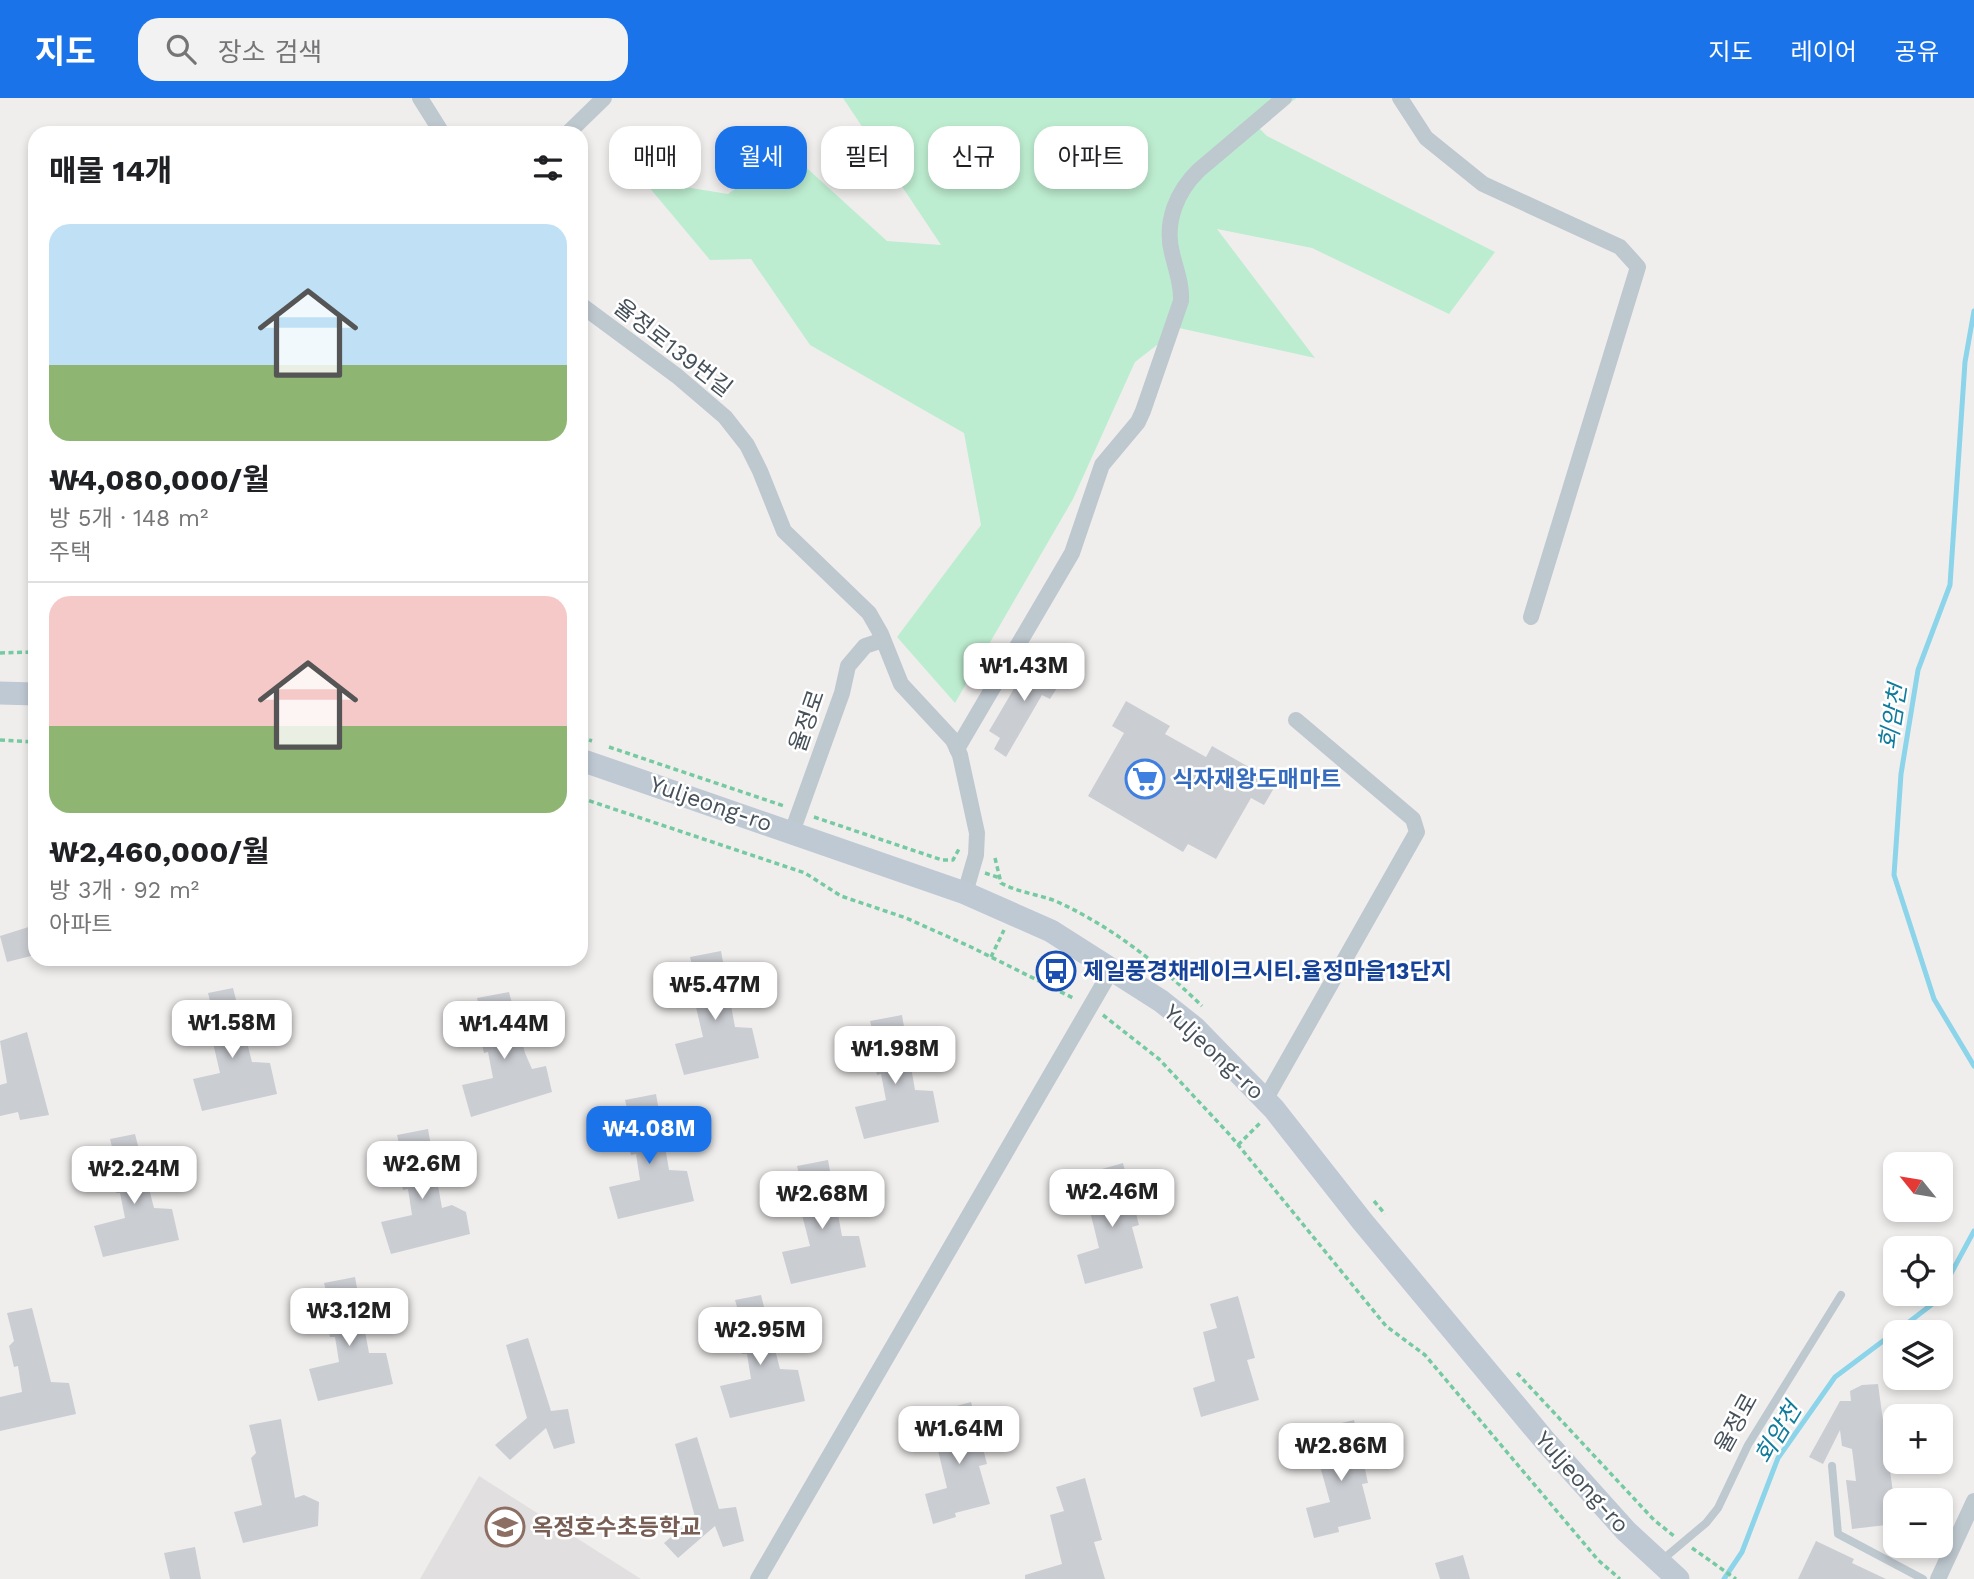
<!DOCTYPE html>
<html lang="ko">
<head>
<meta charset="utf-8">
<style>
  body { margin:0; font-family:"Work Sans","Noto Sans KR",sans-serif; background:#f2f2f2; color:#202124; height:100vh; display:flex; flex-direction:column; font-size:26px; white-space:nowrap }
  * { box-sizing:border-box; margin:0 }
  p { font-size:23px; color:#757577 }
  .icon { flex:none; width:38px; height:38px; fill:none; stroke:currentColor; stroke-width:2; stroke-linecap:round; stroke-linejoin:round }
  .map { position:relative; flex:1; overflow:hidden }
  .sheet { position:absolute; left:28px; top:28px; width:560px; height:840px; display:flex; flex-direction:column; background:#fff; border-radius:21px; box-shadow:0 4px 10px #0003 }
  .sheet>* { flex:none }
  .banner { position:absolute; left:609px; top:28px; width:665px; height:63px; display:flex; gap:14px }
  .needle { width:46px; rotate:300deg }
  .buttons { position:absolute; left:1883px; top:1054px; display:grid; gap:14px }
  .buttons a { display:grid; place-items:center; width:70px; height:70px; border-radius:14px; background:#fff; box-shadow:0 4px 10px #0003; font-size:35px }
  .price { position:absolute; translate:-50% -60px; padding:0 16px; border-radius:14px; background:#fff; color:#222; font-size:23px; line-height:46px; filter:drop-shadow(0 2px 4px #0008) }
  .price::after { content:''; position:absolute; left:50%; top:42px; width:21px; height:16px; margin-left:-10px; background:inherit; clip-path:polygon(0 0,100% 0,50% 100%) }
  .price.active { background:#1a73e8; color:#fff }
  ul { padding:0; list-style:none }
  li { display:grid; align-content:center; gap:14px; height:371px; padding:0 21px }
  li+li { border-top:2px solid #e0e0e0 }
  li span { display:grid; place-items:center; height:217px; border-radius:21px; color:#555 }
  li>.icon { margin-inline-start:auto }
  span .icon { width:126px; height:126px; fill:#fffc; stroke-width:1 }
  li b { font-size:30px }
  h2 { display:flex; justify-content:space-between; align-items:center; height:84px; padding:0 21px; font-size:30px }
  .chip { padding:0 24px; border-radius:21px; background:#fff; box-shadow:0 4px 10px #0003; font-size:24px; line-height:63px }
  .chip.active { background:#1a73e8; color:#fff }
  header { display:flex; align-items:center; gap:42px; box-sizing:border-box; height:98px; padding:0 35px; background:#1a73e8; color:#fff }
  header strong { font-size:33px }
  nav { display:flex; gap:38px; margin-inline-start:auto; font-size:24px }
  .search { width:490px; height:63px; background:#f2f2f2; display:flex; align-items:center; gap:18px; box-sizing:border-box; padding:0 24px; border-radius:21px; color:#757577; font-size:26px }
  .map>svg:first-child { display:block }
  .education { fill:#e1dfdf }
  .green { fill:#bdedd0 }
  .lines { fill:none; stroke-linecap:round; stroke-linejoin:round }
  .stream { stroke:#8bd4e9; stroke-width:5 }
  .building { fill:#cacdd2 }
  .path { stroke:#76caa2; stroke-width:3.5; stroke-dasharray:5 3.5; stroke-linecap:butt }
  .lane { stroke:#bec8cf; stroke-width:8 }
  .street { stroke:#bec8cf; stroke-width:16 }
  .secondary { stroke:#bfc9d4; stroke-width:23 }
  .labels { text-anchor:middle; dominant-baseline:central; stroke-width:5; stroke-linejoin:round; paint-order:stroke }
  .street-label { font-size:23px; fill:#46515a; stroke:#fff }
  .shop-label { font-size:23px; font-weight:bold; fill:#366cbe; stroke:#fff; text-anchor:start }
  .transit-label { font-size:23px; font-weight:bold; fill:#164399; stroke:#fff; text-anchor:start }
  .education-label { font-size:23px; font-weight:bold; fill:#785e54; stroke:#fff; text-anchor:start }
  .water-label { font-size:24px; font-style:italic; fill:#107c9d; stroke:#fff }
</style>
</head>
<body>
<header>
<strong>지도</strong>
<div class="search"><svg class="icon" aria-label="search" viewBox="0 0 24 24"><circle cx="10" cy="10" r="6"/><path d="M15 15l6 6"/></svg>장소 검색</div>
<nav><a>지도</a><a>레이어</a><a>공유</a></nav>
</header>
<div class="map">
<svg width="1974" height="1481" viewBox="0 0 1974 1481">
  <rect width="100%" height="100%" fill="#f0eeed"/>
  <path class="education" d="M479 1378 641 1481H420Z"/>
  <path class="green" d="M843 0H1297L1256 27 1267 38 1495 154 1449 216 1312 150 1217 131 1315 260 1179 230 1135 264 1073 401 955 605 897 539 981 427 964 335 810 247 751 161 710 162 643 82 728 96 787 52 887 143 941 147Z"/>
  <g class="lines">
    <g class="stream">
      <path d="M1974 213 1965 264 1950 487 1918 572 1901 676 1894 777 1934 901 1974 968"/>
      <path d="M1941 1194 1974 1133"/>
      <path d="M1896 1234 1935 1204 1940 1195"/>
      <path d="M1724 1481 1742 1454 1778 1360 1835 1279 1895 1234"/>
    </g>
  </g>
  <g class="building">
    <path d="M1032 560 1064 579 1050 601 1042 597 1006 659 994 651 1000 640 989 633Z"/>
    <path d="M1126 603 1170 628 1165 636 1206 659 1212 648 1277 685 1264 707 1251 700 1216 761 1188 746 1183 754 1088 698 1124 635 1112 628Z"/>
    <path d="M35 827V857L7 864 0 838Z"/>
    <path d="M721 853 735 929 752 930 759 960 684 977 675 946 703 939 692 892 697 888 690 859Z"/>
    <path d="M233 890 252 964 270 965 277 996 202 1013 193 981 220 975 209 928 215 923 208 895Z"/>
    <path d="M509 894 525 955 532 971 546 968 552 994 471 1019 462 987 493 980 488 954 484 955 479 934 484 929 477 900Z"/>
    <path d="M902 917 915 992 933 993 939 1024 864 1041 855 1009 886 1002 881 976 877 977 872 956 877 951 870 923Z"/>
    <path d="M27 934 49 1017 20 1022 18 1014 0 1018V987L7 985 0 943Z"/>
    <path d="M656 996 669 1072 687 1073 694 1103 618 1121 609 1089 640 1082 636 1056 631 1057 626 1035 632 1031 625 1002Z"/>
    <path d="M428 1031 442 1110 452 1107 466 1114 470 1136 391 1156 381 1124 412 1117 408 1091 403 1092 398 1070 404 1066 397 1037Z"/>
    <path d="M135 1036 154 1110 172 1111 179 1142 103 1159 94 1128 125 1120 120 1095H116L111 1074 117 1069 110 1041Z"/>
    <path d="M828 1062 842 1138H859L866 1169 791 1186 782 1154 810 1148 798 1101 804 1096 797 1068Z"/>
    <path d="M1123 1065 1139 1127 1132 1129 1143 1170 1085 1186 1077 1157 1099 1150 1087 1101 1101 1097 1095 1073Z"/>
    <path d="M355 1179 369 1255H386L393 1286 318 1303 309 1271 339 1264 335 1239H330L326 1218 331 1213 324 1185Z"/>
    <path d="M761 1197 780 1271 798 1272 805 1303 730 1320 720 1288 751 1281 747 1256H742L737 1235 743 1230 735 1202Z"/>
    <path d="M1238 1198 1255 1260 1247 1262 1259 1302 1201 1319 1193 1290 1215 1283 1203 1234 1217 1230 1210 1206Z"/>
    <path d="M32 1210 51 1284 69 1285 76 1316 0 1333V1299L22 1294 18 1268 14 1269 9 1248 14 1243 7 1215Z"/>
    <path d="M528 1240 551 1313 568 1311 575 1345 554 1351 546 1330 510 1362 495 1347 527 1320 506 1247Z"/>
    <path d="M1878 1286 1895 1409V1426L1852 1431 1846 1382 1856 1383 1852 1351 1842 1348 1840 1332 1823 1366 1809 1359 1840 1303H1851L1850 1293 1862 1287Z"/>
    <path d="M971 1304 987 1366 979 1368 990 1406 955 1415 956 1419 933 1426 925 1396 947 1390 935 1340 949 1336 942 1312Z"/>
    <path d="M281 1321 295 1400 304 1397 319 1404 318 1428 243 1445 234 1414 262 1407 251 1360 256 1355 249 1327Z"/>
    <path d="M1354 1322 1368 1385 1362 1386 1371 1421 1338 1429 1339 1434 1314 1440 1306 1410 1330 1404 1317 1357 1331 1353 1325 1329Z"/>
    <path d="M697 1339 719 1411 736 1409 744 1443 723 1449 715 1428 678 1460 664 1445 695 1419 675 1346Z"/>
    <path d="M1085 1380 1102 1442 1094 1444 1105 1481H1025V1477L1062 1466 1050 1417 1064 1413 1056 1389Z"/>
    <path d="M1816 1443 1854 1461 1852 1465 1886 1481H1798Z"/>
    <path d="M195 1449 201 1481H170L164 1455Z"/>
    <path d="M1463 1457 1470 1481H1440L1435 1465Z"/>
  </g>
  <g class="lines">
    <g class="path">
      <path d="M0 555 35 554"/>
      <path d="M581 639 592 643"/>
      <path d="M0 642 35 644"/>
      <path d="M609 649 784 708"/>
      <path d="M581 700 805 775 841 798 906 820 971 849 1075 901"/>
      <path d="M814 719 942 762H953L960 749"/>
      <path d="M995 760 1001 785C1021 796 1042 796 1062 806 1115 831 1161 868 1202 908"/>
      <path d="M985 775 1000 780"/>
      <path d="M991 859 1004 832"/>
      <path d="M1103 917 1159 961 1230 1037 1386 1228 1425 1257 1598 1462 1620 1481"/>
      <path d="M1238 1047 1260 1025"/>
      <path d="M1374 1103 1385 1116"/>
      <path d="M1517 1275 1654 1422 1674 1438"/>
      <path d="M1692 1450 1736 1481"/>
    </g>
    <g class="lane">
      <path d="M1832 1368 1838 1436 1923 1481"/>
      <path d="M1662 1462 1706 1425 1718 1410 1748 1347 1841 1197"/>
    </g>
    <g class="street">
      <path d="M420 0 442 35"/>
      <path d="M1400 0 1426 40 1483 86 1620 149 1638 169 1531 519"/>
      <path d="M568 35 604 0"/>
      <path d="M581 207 677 278 725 319 747 347 760 373 784 433 869 515 881 536 901 586 953 642 960 657 977 735 976 757 965 795"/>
      <path d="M957 651 1072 455 1102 367 1138 324 1143 313 1181 203C1182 186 1176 172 1172 155 1164 124 1177 93 1199 72L1284 0"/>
      <path d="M792 734 842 595 848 568 865 548 883 542"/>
      <path d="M1265 1002 1417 734 1413 721 1296 622"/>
      <path d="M758 1481 1112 871"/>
      <path d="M1938 1481 1974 1403"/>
    </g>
    <g class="secondary">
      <path d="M0 595 35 596"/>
      <path d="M581 662 965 795 1051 833 1161 903 1195 930 1274 1011 1362 1123 1546 1344 1626 1433 1678 1481"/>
    </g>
  </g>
  <defs>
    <symbol id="supermarket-ring" viewBox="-11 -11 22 22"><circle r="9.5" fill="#fff" stroke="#3f7fe0" stroke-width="1.5"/><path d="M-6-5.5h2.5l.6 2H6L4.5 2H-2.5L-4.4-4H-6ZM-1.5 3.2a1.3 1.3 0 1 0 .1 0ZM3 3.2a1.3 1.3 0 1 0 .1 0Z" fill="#3f7fe0"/></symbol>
    <symbol id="bus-ring" viewBox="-11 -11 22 22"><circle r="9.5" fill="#fff" stroke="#1a4fb4" stroke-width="1.5"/><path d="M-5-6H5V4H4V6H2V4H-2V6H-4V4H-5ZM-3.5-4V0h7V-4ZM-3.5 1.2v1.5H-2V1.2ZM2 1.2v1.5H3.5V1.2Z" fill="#1a4fb4"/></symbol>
    <symbol id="school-ring" viewBox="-11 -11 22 22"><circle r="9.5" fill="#fff" stroke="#8d6e63" stroke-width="1.5"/><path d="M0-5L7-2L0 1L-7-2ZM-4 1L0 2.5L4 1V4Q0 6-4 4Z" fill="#8d6e63"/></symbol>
  </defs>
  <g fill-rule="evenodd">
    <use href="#supermarket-ring" x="1123" y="659" width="44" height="44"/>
    <use href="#bus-ring" x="1034" y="851" width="44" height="44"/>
    <use href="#school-ring" x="483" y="1407" width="44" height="44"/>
  </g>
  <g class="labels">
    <g class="street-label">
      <text transform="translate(673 250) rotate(38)">율정로139번길</text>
      <text transform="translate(807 623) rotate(-71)">율정로</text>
      <text transform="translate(711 706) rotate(19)">Yuljeong-ro</text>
      <text transform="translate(1214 954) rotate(43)">Yuljeong-ro</text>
      <text transform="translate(1736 1325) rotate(-61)">율정로</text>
      <text transform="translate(1582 1384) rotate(48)">Yuljeong-ro</text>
    </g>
    <g class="shop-label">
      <text x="1172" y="681">식자재왕도매마트</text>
    </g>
    <g class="transit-label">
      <text x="1083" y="873">제일풍경채레이크시티.율정마을13단지</text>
    </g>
    <g class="education-label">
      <text x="532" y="1429">옥정호수초등학교</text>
    </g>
    <g class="water-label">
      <text transform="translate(1893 619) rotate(-81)">회암천</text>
      <text transform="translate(1778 1335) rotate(-59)">회암천</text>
    </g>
  </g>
</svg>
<div class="buttons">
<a><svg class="needle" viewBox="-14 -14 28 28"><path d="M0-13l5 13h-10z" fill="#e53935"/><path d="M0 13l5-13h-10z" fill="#757577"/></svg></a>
<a><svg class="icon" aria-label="locate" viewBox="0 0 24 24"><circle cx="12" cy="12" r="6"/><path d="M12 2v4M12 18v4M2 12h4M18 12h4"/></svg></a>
<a><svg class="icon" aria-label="layers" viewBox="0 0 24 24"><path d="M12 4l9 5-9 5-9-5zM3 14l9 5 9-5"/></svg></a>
<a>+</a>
<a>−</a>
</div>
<b class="price" style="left:1024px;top:605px">₩1.43M</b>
<b class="price" style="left:715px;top:924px">₩5.47M</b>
<b class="price" style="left:232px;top:962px">₩1.58M</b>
<b class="price" style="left:504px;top:963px">₩1.44M</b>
<b class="price" style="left:895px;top:988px">₩1.98M</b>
<b class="price active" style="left:649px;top:1068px">₩4.08M</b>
<b class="price" style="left:422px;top:1103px">₩2.6M</b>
<b class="price" style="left:134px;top:1108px">₩2.24M</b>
<b class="price" style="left:1112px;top:1131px">₩2.46M</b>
<b class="price" style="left:822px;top:1133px">₩2.68M</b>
<b class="price" style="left:349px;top:1250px">₩3.12M</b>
<b class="price" style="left:760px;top:1269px">₩2.95M</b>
<b class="price" style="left:959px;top:1368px">₩1.64M</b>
<b class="price" style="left:1341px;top:1385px">₩2.86M</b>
<div class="banner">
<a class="chip">매매</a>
<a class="chip active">월세</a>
<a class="chip">필터</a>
<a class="chip">신규</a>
<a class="chip">아파트</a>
</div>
<section class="sheet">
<h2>매물 14개<svg class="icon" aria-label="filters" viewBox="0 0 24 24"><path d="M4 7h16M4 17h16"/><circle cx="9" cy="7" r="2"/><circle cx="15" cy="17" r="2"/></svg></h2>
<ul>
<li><span style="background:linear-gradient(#bfe0f5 65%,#8fb573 0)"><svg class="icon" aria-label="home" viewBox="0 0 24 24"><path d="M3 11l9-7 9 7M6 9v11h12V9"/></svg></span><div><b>₩4,080,000/월</b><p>방 5개 · 148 m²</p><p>주택</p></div></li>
<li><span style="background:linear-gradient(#f6c9c9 60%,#8fb573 0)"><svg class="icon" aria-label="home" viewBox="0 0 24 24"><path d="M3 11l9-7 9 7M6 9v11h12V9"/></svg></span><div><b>₩2,460,000/월</b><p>방 3개 · 92 m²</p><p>아파트</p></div></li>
</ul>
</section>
</div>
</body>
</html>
